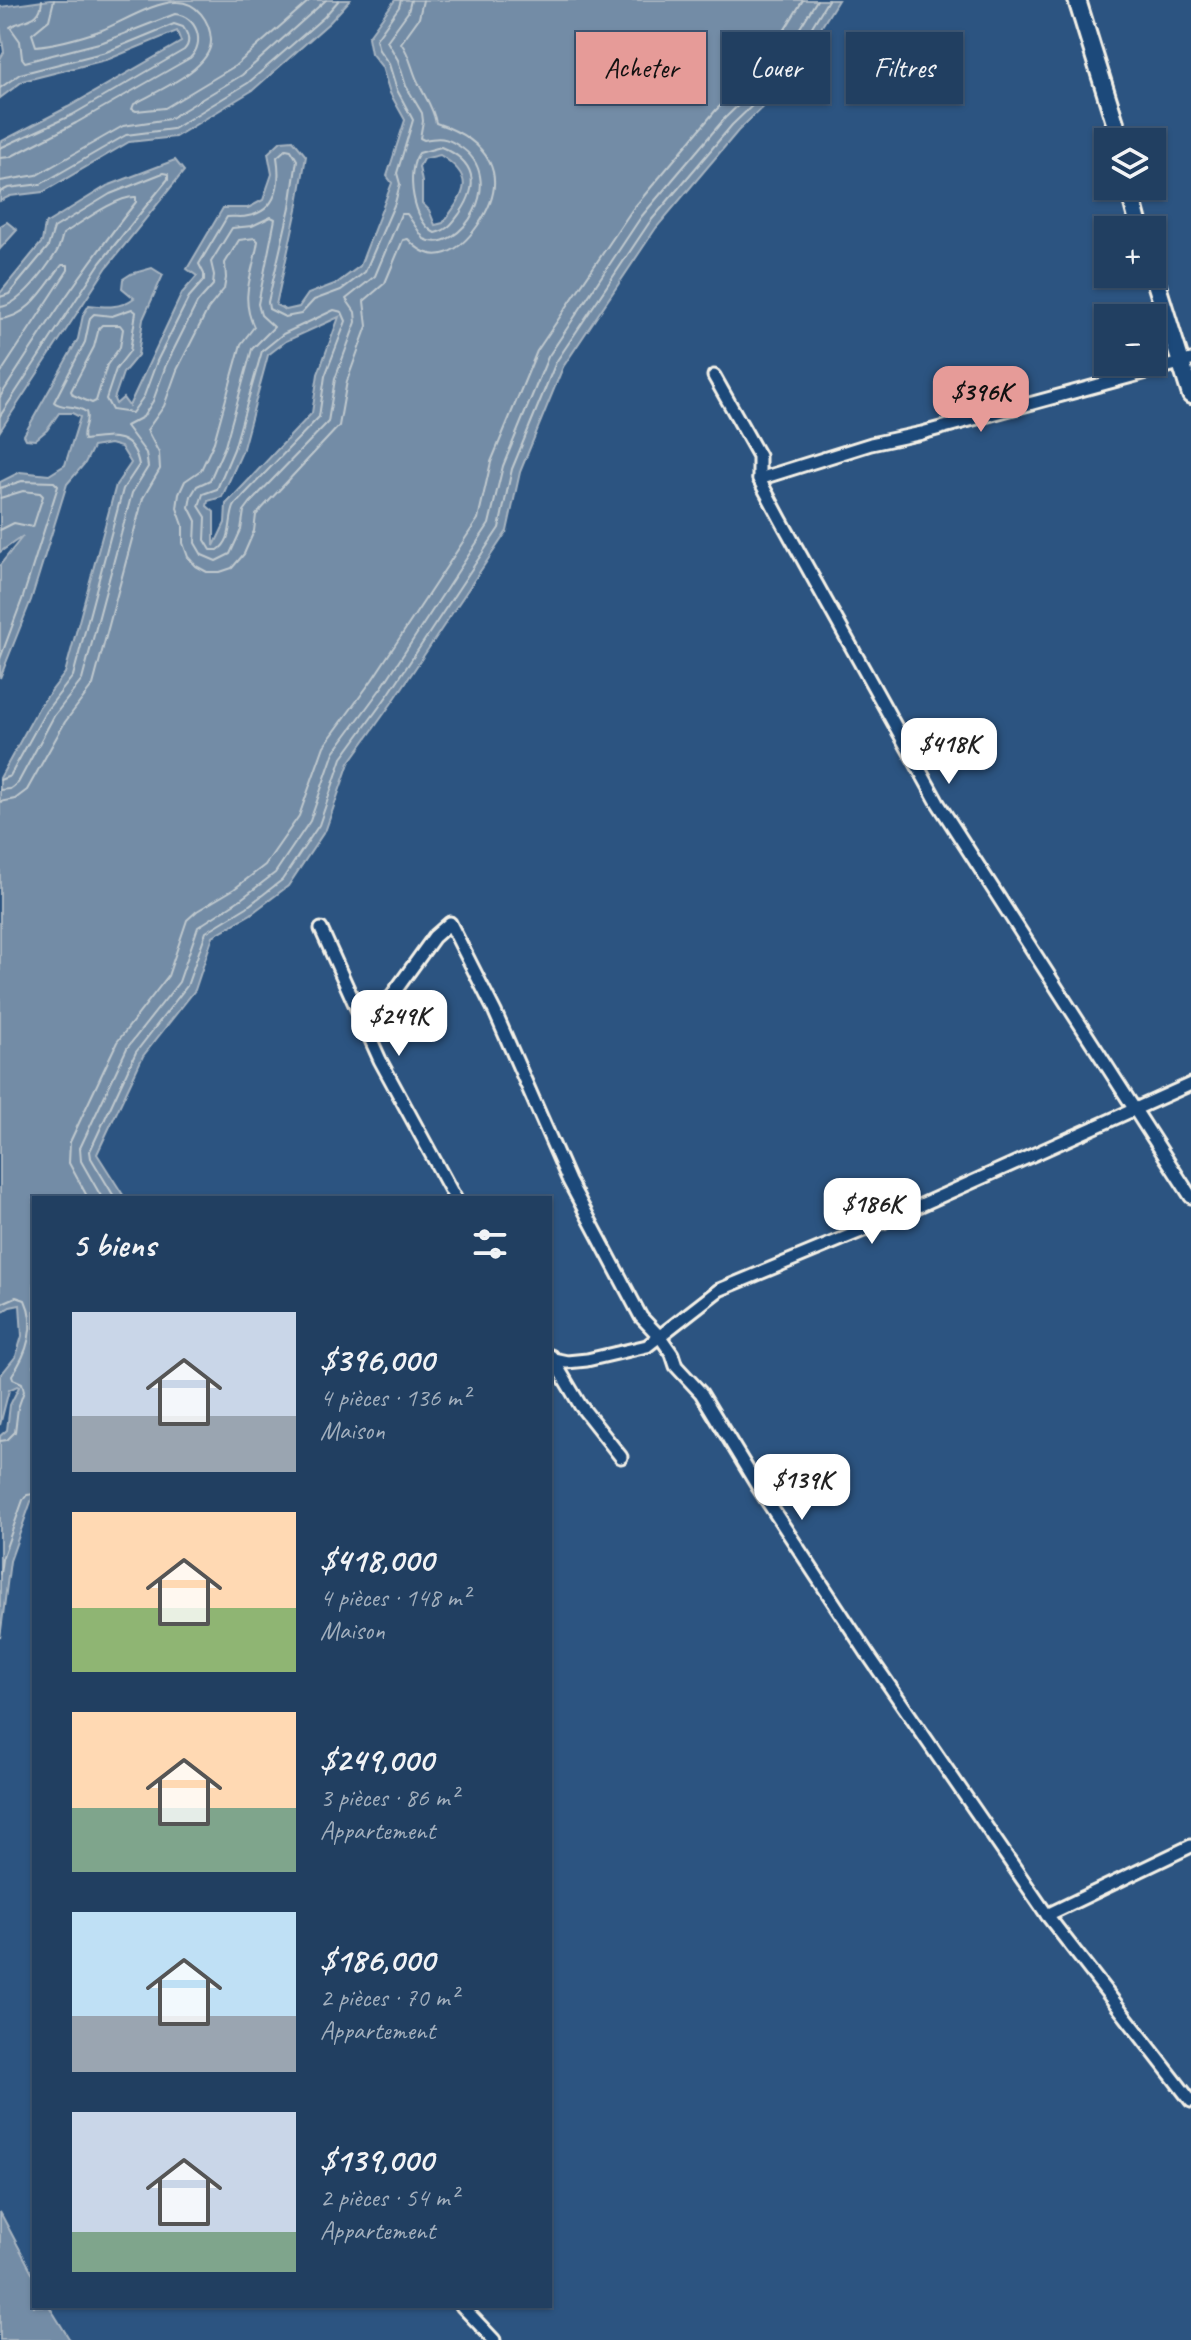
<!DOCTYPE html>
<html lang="fr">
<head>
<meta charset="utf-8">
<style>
  body { margin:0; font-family:Caveat,sans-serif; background:#294667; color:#f1f3f6; height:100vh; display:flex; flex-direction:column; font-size:30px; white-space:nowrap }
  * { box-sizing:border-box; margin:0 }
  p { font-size:26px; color:#a2afbd }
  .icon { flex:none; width:44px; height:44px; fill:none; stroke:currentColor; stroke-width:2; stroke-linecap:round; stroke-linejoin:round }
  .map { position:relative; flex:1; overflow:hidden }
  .sheet { position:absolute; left:32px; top:1196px; width:520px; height:1112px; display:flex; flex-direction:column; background:#213f61; border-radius:0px; box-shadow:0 2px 6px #0004,0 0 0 2px #3e5876 }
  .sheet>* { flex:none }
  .banner { position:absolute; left:576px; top:32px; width:494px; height:72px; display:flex; gap:16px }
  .fabs { position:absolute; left:1094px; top:128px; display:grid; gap:16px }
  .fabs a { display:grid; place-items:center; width:72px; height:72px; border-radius:0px; background:#213f61; box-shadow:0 2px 6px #0004,0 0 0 2px #3e5876; font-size:40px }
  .price { position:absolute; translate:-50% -68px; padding:0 18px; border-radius:16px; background:#fff; color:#222; font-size:26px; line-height:52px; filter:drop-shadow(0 2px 4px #0008) }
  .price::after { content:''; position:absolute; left:50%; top:48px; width:24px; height:18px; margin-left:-12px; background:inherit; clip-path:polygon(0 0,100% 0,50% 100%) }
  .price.selected { background:#e69b98; color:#111 }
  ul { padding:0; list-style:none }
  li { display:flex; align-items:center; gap:24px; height:200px; padding:0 40px }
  li span { display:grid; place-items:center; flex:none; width:224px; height:160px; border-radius:0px; color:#555 }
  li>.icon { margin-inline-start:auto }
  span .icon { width:96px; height:96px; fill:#fffc; stroke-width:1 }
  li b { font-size:34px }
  h2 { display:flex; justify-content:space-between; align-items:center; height:96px; padding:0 40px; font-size:34px }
  .chip { padding:0 28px; border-radius:0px; background:#213f61; box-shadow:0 2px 6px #0004,0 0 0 2px #3e5876; font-size:28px; line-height:72px }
  .chip.selected { background:#e69b98; color:#111 }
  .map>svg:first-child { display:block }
  .water { fill:#738ca6; stroke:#a7b4c0; stroke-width:2; fill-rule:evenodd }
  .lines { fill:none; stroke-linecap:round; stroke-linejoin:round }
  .shore { stroke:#c0c9ce; stroke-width:2 }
  .street-casing { stroke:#f4f1e8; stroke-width:17 }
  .secondary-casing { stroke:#f4f1e8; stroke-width:22 }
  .street { stroke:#1f4a7a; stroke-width:11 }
  .secondary { stroke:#1f4a7a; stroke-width:16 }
</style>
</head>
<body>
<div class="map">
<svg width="1191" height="2340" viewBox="0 0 1191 2340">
  <rect width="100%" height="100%" fill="#2c5481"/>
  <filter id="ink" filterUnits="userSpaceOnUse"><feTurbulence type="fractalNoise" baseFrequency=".0125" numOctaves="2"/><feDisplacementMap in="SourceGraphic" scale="16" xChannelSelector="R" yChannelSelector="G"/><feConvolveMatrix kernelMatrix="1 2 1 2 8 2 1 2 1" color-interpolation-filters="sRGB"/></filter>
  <g filter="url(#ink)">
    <g class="water">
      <path d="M50 0H350L330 22 253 90 175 137 129 142 43 192 10 196 0 201V142L68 107 181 42 177 31 109 59 23 81 0 98V59L4 52 0 27V7Z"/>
      <path d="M395 0H838L787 83 738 131 656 228 563 367 520 472 507 531 396 697 349 763 326 829 288 886 251 914 213 936 195 990 143 1056 97 1154 125 1198H34V1493L10 1561 0 1638V1436L7 1430 10 1405 19 1387 17 1386 9 1390 0 1425V1376L16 1356 22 1336 20 1305 10 1307 0 1313V778L39 707 65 673 116 485 131 463 121 447 110 444 93 447 85 463 67 484 31 600 0 678V565L23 536 0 552V482L20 472 49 475 65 465 80 417 72 413H59L47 430 35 440 26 439 24 435 78 339 83 315 89 305C106 307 119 309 134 298L122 288 123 279 131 274 152 268 163 275 143 319 138 355 123 373 114 399 116 404 123 398 129 406 182 293 197 276 187 269 223 208H248L263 200 272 174 268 153 281 141 293 140 306 156 297 209 276 305 286 310 299 307 308 294 337 283 360 266 392 183 387 176 405 120 390 93 382 67 371 53 368 37ZM440 155C477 178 465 193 443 223L435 225 429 210 422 203V182L419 167 423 159ZM339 317 318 374 312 413 226 504 225 523 214 546V512L207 506 208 501 222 497 242 452 268 355 286 341Z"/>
      <path d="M175 160 184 171 107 267 0 431V293L42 242 45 224 107 186Z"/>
      <path d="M7 222 17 230 0 249V226Z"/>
      <path d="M0 2212 34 2276V2306H49L70 2340H0Z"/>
    </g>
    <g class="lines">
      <g class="shore">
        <path d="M54 0 49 20 32 34 36 46C57 44 82 37 102 30 122 22 156 1 177 2 197 2 210 21 211 40 212 69 157 91 134 104L132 109 136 111 165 108 235 66 310 0"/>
        <path d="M0 88 20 74 106 52 174 24 183 27C188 34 191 43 184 50L72 115 0 148"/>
        <path d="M441 147C475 161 480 184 460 213 452 224 448 230 435 233 413 223 405 171 419 153Z"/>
        <path d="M0 158 10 157 76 123 190 58C206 43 197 16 175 14L103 42 25 62 22 58 20 41 10 27C24 18 41 23 42 0"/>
        <path d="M0 181 37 175 123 126 169 119 242 75 326 0"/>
        <path d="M0 192 8 188 41 184 126 135 173 129 248 83 324 17 339 0"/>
        <path d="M0 297 9 294 48 247 54 228 110 194 163 173 168 174V179L100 263 0 416"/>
        <path d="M0 307C19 306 46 269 56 253 60 247 61 240 63 234 81 223 116 196 136 197V202C86 264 43 329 0 397"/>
        <path d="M334 310 342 312 346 321 325 376 319 417 243 496C240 500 236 503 234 507 228 522 233 540 218 550H211L205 540 206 517 199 506 203 494 217 489 234 449 262 351 283 334Z"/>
        <path d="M0 319C29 318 46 285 62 265H68V270L0 374"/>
        <path d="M102 325H120L123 329 120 347 107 365 96 401 92 403 73 395 71 391 94 347 99 328Z"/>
        <path d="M0 488 22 481 54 482 58 486 23 597 0 659"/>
        <path d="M0 498 23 491 40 493 43 496 33 527 14 523 0 530"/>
        <path d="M0 780 10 776 46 711 73 676 123 489 139 465C133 431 109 437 84 440 80 431 90 422 86 412 75 404 62 409 54 402L85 342 90 318 94 314 112 316 132 309 136 312 130 351 116 369 106 399 112 410 132 413 144 396 157 361 189 297 204 280V274L199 264 227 217C234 216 241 218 248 216 278 211 281 181 277 157L286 149 291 150 297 160 290 207 268 302 269 309 285 317 301 314 314 300 341 290 365 272 395 203 400 184 397 173 413 120 397 90 389 64 379 50 376 39 399 7 401 0"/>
        <path d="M0 790 10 789 18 783 54 716 82 680 132 493 148 467 146 453 126 426 143 417 153 401 166 365 197 303 213 285 214 275 211 262 232 228 252 226 271 217 275 219 258 304 261 315 274 327 252 349 225 446 210 480 197 486 191 496 189 507 196 521 195 543 202 555 216 561 230 554 241 530 244 511 250 503 328 422 335 379 356 322 355 312 346 299 375 276 401 214H407L424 239C460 257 510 178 459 146 446 137 439 137 424 140L420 138 423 121 422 113 406 86 398 60 387 41 408 12 411 0"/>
        <path d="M0 802 15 799 27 790 65 722 93 685 143 498 160 469 159 453 147 430 164 406 177 370 208 309 224 289 226 278 225 263 239 240 255 238 258 241C253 274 239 296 254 327L241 344 214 442 201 470 185 481 179 494 177 508 183 525V543L188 557 196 566 207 572H220L232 568 244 554 254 531 256 515 339 426 347 381 367 326 364 301 385 283 403 240 408 239C434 269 460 251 478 225 513 175 487 140 436 123 433 106 424 96 417 80 411 67 410 55 401 43L419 18 423 0"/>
        <path d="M88 1198 69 1163 70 1142 117 1042 168 976 187 920 197 911 234 889 265 865 299 816 324 746 372 680 478 519 491 462 537 351 632 210 716 110 763 65 803 0"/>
        <path d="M102 1198 81 1161 80 1148 127 1048 179 982 198 927 241 899 275 873 310 821 334 752 382 687 489 524 503 466 548 357 641 217 725 118 773 72 817 0"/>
        <path d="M115 1198 91 1158 90 1151 136 1052 187 986 206 932 247 907 282 880 319 825 342 758 390 692 499 528 512 469 556 362 649 223 732 125 781 78 828 0"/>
        <path d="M0 1304 16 1297 25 1300C37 1325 27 1354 12 1375L13 1379 22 1383 24 1391 18 1408 15 1432 7 1440 0 1441"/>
        <path d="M0 1574 2 1559 23 1500 27 1495 34 1494"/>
      </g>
      <defs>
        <g id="street">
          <path d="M714 376 759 456V479L781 520 938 803 1191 1197"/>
          <path d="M759 479 871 444 922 433 1191 360"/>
          <path d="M321 929 380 1060 455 1198"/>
          <path d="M367 1030 434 937 450 923 495 1012 569 1181 641 1317 661 1338 672 1354 676 1366 701 1393 758 1487 869 1656 1047 1915 1191 2101"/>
          <path d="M551 1356 580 1405 621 1457"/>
          <path d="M553 1359 567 1362 587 1360 647 1346 719 1290 883 1222 1191 1084"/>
          <path d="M1047 1915 1191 1846"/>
          <path d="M462 2306 494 2340"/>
        </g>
        <g id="secondary">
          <path d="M1077 0 1121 142"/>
          <path d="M1134 186 1131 196 1140 230"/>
          <path d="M1152 270 1191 395"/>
        </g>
      </defs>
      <use href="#street" class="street-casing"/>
      <use href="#secondary" class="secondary-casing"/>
      <use href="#street" class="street"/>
      <use href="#secondary" class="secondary"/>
    </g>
  </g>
</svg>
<div class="fabs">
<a><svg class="icon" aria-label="layers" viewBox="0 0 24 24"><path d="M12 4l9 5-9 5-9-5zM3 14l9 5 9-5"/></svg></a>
<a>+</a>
<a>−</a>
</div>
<b class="price selected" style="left:981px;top:434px">$396K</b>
<b class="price" style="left:949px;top:786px">$418K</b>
<b class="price" style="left:399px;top:1058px">$249K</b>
<b class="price" style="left:872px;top:1246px">$186K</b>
<b class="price" style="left:802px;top:1522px">$139K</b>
<div class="banner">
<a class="chip selected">Acheter</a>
<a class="chip">Louer</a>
<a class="chip">Filtres</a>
</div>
<section class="sheet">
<h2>5 biens<svg class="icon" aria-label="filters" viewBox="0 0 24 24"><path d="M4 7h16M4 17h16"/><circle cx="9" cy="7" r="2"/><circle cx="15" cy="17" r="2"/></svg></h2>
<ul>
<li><span style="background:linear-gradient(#c9d6e8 65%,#9aa5b1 0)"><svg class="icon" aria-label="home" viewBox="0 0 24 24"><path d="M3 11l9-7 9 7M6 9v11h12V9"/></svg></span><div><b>$396,000</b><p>4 pièces · 136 m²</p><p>Maison</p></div></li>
<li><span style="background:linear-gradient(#ffd9b3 60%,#8fb573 0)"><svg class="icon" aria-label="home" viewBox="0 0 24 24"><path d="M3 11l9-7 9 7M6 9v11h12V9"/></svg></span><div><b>$418,000</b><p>4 pièces · 148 m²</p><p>Maison</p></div></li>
<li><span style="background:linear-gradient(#ffd9b3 60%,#7fa58c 0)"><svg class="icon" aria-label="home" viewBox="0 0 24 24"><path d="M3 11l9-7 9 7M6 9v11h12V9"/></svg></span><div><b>$249,000</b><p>3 pièces · 86 m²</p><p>Appartement</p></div></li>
<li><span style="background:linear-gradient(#bfe0f5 65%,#9aa5b1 0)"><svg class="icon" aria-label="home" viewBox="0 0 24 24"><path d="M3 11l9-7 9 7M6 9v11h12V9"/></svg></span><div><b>$186,000</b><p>2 pièces · 70 m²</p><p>Appartement</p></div></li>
<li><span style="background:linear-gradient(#c9d6e8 75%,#7fa58c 0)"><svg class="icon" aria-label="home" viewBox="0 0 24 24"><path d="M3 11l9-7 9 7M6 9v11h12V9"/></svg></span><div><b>$139,000</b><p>2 pièces · 54 m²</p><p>Appartement</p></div></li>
</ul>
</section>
</div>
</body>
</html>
